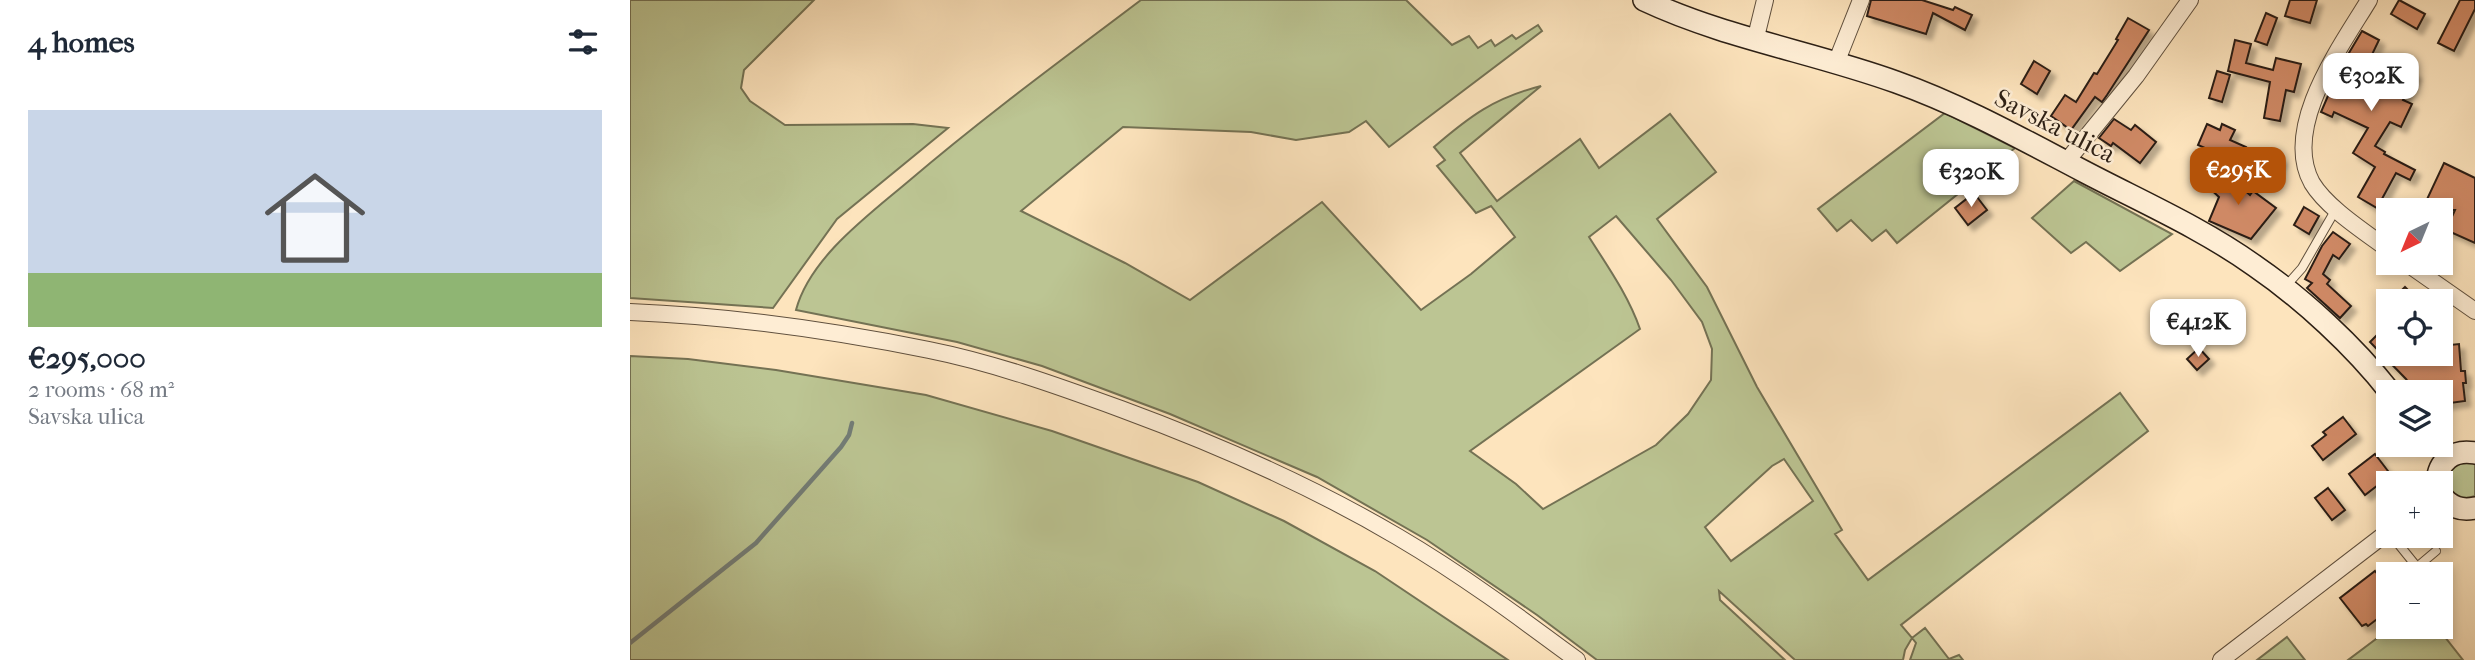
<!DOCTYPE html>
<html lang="en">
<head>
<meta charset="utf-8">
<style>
  body { margin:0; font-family:"IM FELL French Canon",serif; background:#f2f2f3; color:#1f2937; height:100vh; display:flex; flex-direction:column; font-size:26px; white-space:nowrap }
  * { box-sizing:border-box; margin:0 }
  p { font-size:23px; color:#747a83 }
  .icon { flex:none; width:38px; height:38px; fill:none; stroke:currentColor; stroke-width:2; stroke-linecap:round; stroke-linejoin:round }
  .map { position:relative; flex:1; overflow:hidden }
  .drawer { display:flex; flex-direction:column; background:#fff; width:630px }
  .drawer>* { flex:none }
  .needle { width:46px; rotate:223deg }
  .controls { position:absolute; left:1746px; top:198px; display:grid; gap:14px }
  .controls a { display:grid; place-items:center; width:77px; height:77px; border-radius:0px; background:#fff; box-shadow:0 4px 10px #0003; font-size:35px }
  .price { position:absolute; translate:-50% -60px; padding:0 16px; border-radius:14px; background:#fff; color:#222; font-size:23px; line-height:46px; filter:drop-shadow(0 2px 4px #0008) }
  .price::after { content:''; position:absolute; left:50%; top:42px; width:21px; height:16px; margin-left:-10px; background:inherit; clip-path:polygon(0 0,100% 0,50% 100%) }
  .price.selected { background:#b45309; color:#fff }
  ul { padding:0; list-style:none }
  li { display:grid; align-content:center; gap:14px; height:371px; padding:0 28px }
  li+li { border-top:2px solid #e0e1e3 }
  li span { display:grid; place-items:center; height:217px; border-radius:0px; color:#555 }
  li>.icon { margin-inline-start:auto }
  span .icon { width:126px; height:126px; fill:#fffc; stroke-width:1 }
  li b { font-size:30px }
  h2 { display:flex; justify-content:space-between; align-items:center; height:84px; padding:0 28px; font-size:30px }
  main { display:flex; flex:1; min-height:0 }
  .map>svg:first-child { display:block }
  .green { fill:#bcc593; stroke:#747254; stroke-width:2; fill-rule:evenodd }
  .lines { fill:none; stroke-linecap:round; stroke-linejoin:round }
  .stream { stroke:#737d77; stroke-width:4.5 }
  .building { fill:#cf8965; stroke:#2c1f14; stroke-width:2; filter:url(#shadow) }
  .lane-casing { stroke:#60503e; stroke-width:10 }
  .street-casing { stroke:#60503e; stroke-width:18 }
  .secondary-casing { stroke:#2c1f14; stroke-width:24 }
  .lane { stroke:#feedd4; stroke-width:8 }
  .street { stroke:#feedd4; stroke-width:16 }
  .secondary { stroke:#feedd4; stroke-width:21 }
  .labels { text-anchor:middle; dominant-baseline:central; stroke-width:5; stroke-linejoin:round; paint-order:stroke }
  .street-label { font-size:26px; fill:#2c1f14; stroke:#feedd4 }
</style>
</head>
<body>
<main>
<section class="drawer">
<h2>4 homes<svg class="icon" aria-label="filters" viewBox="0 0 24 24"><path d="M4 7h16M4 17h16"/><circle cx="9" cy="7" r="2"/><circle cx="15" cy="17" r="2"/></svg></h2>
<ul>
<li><span style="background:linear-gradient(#c9d6e8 75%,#8fb573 0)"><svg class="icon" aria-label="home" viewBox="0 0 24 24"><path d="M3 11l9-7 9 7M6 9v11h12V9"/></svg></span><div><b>€295,000</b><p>2 rooms · 68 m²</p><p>Savska ulica</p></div></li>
</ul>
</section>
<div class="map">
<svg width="1845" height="660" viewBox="0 0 1845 660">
  <defs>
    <filter id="shadow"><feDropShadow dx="5.5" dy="5.5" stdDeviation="2" flood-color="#0004"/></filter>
  </defs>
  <rect width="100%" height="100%" fill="#fde4bd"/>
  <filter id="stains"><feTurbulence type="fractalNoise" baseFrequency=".00286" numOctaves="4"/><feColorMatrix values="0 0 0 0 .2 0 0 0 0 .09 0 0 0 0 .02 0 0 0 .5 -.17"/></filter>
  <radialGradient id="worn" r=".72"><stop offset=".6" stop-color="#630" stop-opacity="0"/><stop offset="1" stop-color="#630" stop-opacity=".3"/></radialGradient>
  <g class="green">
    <path d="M0 0H184L114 70 111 88 120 101 155 125 283 124 318 128 207 219 143 308 0 298Z"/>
    <path d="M511 0H776L822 45 839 36 848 48 861 40 865 46 882 35 886 39 908 25 912 31 759 147 736 121 719 132 666 140 621 132 493 127 391 211 495 263 560 300 692 202 791 310 841 274 885 237 861 206 846 213 807 166 815 160 804 147C840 116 864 98 911 86L830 153 867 201 950 139 969 168 1040 114 1086 172 1027 219 1077 287 1127 387 1212 530 1205 534 1238 580 1490 393 1518 431 1271 625 1282 638 1295 628 1319 659 1329 655 1333 660H1280L1286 643 1282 638 1275 650 1273 660H1165L1089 591 1090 600 1155 660H967L907 615 797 540 687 477 540 414 412 366 327 342 166 310C180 257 240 214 280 180 355 116 433 59 511 0ZM986 216 1041 280 1072 322 1082 349 1081 380 1058 414 1026 445 913 509 886 484 840 451 1010 329C998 295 978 267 959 237ZM1154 459 1183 501 1101 561 1075 527 1142 466Z"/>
    <path d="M1315 113 1385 148 1267 243 1256 230 1242 241 1221 220 1207 231 1188 209Z"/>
    <path d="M1444 181 1542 234 1490 271 1456 242 1441 253 1402 218Z"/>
    <path d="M0 356 58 359 146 370 296 395 422 431 568 482 654 521 745 571 878 660H0Z"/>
    <path d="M1845 461V496C1832 501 1822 495 1817 482L1822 464Z"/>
    <path d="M1762 627H1807L1833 660H1718Z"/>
    <path d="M1657 637 1675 660H1627Z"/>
  </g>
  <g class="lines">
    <path class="stream" d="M0 643 126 543 211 447 219 435 222 423"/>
  </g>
  <g class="building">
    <path d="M1241 0H1292L1323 10 1325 7 1342 15 1335 30 1303 13 1296 34 1237 16Z"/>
    <path d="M1660 0H1687L1680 23 1655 16Z"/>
    <path d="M1769 0 1795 14 1787 29 1761 14Z"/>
    <path d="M1830 0H1845V9L1824 51 1808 43Z"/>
    <path d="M1636 13 1647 18 1637 45 1625 41Z"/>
    <path d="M1498 18 1519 30 1477 95 1472 102 1465 97 1441 130 1421 116 1435 95 1446 102 1464 73 1467 74 1488 40 1486 39Z"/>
    <path d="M1732 31 1749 40 1736 67 1764 82 1772 67 1786 74 1773 100 1782 104 1771 127 1760 122 1745 146 1755 152 1754 154 1785 170 1780 180 1766 173 1747 208 1728 197 1745 167 1723 153 1738 128 1704 112 1702 117 1691 112 1710 68Z"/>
    <path d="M1605 40 1621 44 1616 63 1643 70 1646 58 1671 64 1664 92 1656 90 1650 121 1634 118 1640 82 1598 71Z"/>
    <path d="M1404 61 1420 71 1407 94 1391 84Z"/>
    <path d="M1587 71 1600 75 1592 102 1579 98Z"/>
    <path d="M1484 119 1501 130 1505 125 1526 142 1510 163 1483 143 1481 146 1469 138Z"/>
    <path d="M1577 124 1590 130 1592 124 1605 130 1600 140 1616 147 1614 152 1636 162 1640 153 1651 159 1643 178 1568 145Z"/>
    <path d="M1814 163 1845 178V243L1816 230 1825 210H1792Z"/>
    <path d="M1591 169 1620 195 1623 191 1646 208 1621 239 1579 221 1589 197 1576 185Z"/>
    <path d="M1344 193 1357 210 1338 225 1325 208Z"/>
    <path d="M1674 207 1689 216 1679 234 1664 225Z"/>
    <path d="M1703 232 1720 244 1709 259 1703 255 1693 274 1700 280 1697 284 1721 306 1710 318 1677 288 1682 283 1675 279 1692 246Z"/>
    <path d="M1775 287 1789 301H1761Z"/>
    <path d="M1750 332 1759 341V354H1811V346L1829 344 1831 371H1835L1836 383H1833L1835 401 1812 404 1811 392H1785L1776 379 1740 342Z"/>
    <path d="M1569 348 1579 359 1567 370 1557 359Z"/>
    <path d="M1713 417 1726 434 1693 460 1682 446 1696 435 1693 432Z"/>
    <path d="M1745 454 1761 475 1735 495 1719 474Z"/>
    <path d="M1698 488 1715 510 1702 520 1685 498Z"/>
    <path d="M1745 571 1753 581 1759 576V610L1738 626 1736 624 1732 626 1710 598Z"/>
  </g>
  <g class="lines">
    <defs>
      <g id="lane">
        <path d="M1656 286 1672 268 1706 209"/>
        <path d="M1762 536 1787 567 1806 551"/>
      </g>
      <g id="street">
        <path d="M1739 0C1712 45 1651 127 1682 183 1697 208 1735 232 1759 250"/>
        <path d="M1125 41 1135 0"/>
        <path d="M1206 63 1231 0"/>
        <path d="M1436 162 1506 76 1560 0"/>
        <path d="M1775 262 1845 311"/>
        <path d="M0 312C100 316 200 330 299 350 364 363 428 386 491 409 586 444 680 485 768 537 831 574 889 617 947 660"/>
        <path d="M1591 660 1759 531"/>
      </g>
      <g id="secondary">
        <path d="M1014 0C1095 38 1183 52 1266 82 1331 105 1392 139 1453 171 1510 201 1572 228 1625 266 1673 299 1724 346 1760 392"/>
        <path d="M1807 483C1808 461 1823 449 1845 453"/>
        <path d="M1811 495C1820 507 1831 511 1845 508"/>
      </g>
    </defs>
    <use href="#lane" class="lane-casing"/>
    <use href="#street" class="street-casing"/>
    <use href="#secondary" class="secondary-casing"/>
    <use href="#lane" class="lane"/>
    <use href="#street" class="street"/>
    <use href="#secondary" class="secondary"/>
  </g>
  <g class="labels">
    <g class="street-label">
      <text transform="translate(1425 126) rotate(27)">Savska ulica</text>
    </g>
  </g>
  <rect width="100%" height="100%" filter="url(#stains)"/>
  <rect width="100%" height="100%" fill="url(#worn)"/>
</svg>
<div class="controls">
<a><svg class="needle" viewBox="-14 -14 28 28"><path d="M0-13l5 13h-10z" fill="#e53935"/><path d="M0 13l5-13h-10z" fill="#747a83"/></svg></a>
<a><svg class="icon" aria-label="locate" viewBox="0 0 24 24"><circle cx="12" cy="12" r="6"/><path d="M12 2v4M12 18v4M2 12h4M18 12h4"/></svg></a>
<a><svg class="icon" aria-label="layers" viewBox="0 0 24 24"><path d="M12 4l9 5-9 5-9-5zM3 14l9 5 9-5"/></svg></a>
<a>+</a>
<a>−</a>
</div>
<b class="price" style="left:1741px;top:113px">€302K</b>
<b class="price selected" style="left:1608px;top:207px">€295K</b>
<b class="price" style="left:1341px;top:209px">€320K</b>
<b class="price" style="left:1568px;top:359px">€412K</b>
</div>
</main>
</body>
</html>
